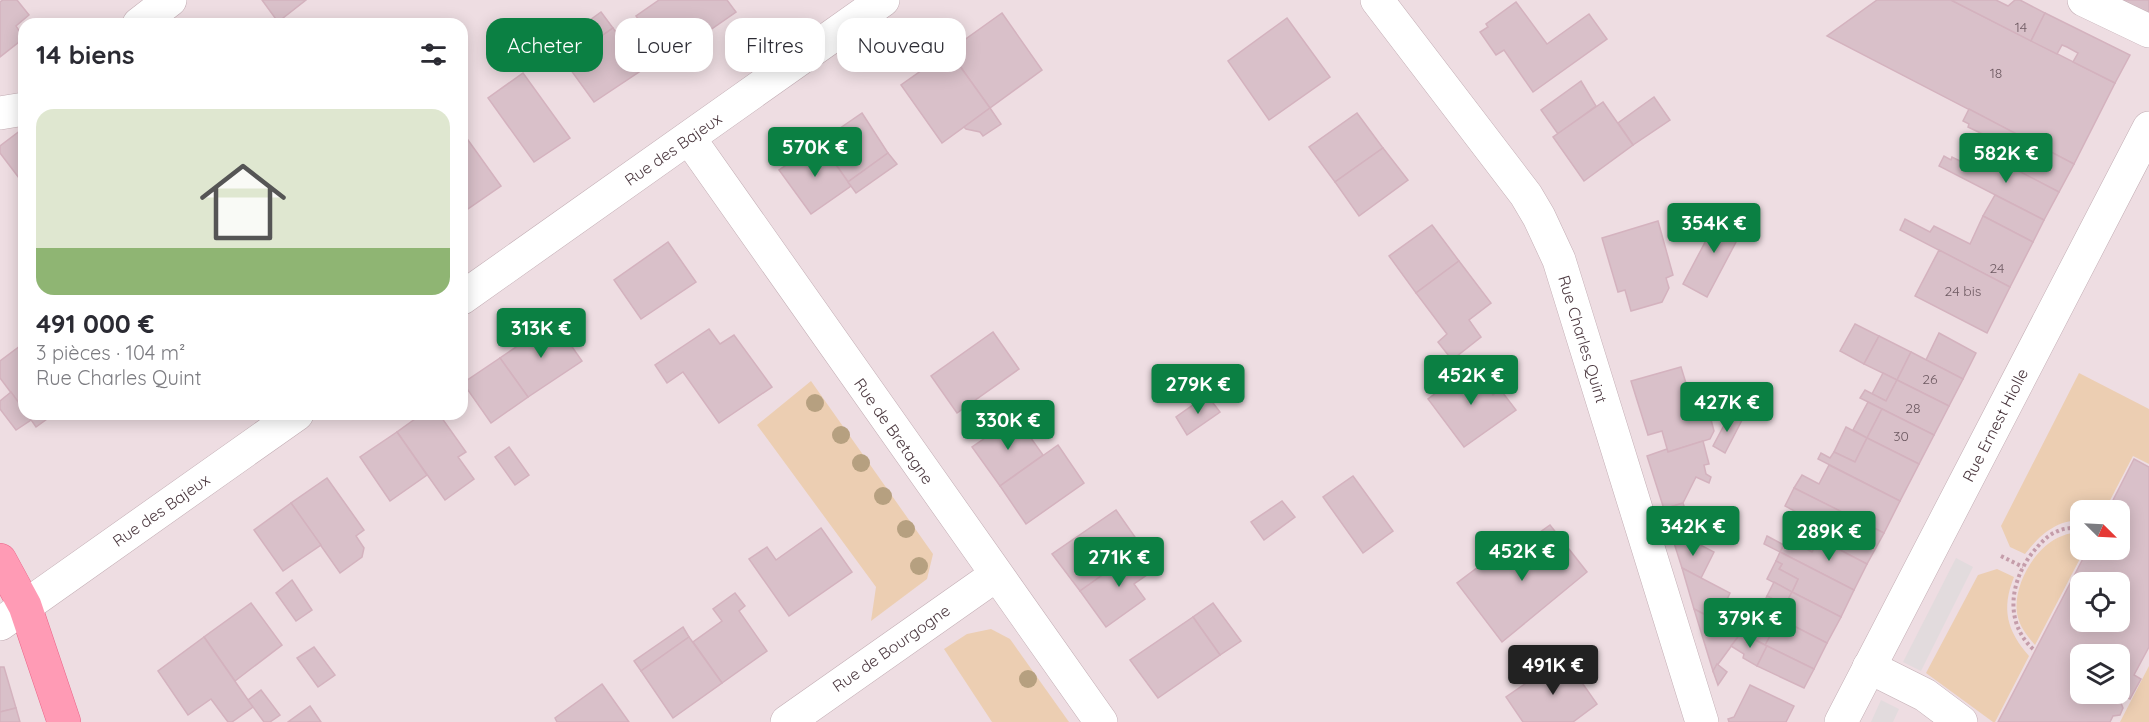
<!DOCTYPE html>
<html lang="fr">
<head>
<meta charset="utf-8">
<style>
  body { margin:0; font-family:Quicksand,sans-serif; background:#f7f7f7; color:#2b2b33; height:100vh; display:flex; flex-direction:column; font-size:22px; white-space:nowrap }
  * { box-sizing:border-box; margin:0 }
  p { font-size:20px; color:#7c7c81 }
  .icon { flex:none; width:33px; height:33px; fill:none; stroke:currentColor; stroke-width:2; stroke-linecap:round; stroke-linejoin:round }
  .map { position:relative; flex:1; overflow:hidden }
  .sheet { position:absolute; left:18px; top:18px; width:450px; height:402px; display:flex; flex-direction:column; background:#fff; border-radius:18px; box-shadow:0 3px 15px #0003 }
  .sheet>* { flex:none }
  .banner { position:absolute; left:486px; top:18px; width:570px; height:54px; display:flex; gap:12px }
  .needle { width:39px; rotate:114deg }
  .controls { position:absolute; left:2070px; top:500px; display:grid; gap:12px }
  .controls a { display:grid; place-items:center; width:60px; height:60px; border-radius:12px; background:#fff; box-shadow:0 3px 15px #0003; font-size:30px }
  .price { position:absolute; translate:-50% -51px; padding:0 14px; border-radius:6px; background:#0b8043; color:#fff; font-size:20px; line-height:39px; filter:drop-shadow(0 2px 3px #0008) }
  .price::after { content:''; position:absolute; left:50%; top:36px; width:18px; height:14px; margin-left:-9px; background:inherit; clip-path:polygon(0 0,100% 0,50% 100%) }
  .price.active { background:#222; color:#fff }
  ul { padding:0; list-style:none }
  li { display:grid; align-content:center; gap:12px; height:318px; padding:0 18px }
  li span { display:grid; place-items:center; height:186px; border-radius:18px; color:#555 }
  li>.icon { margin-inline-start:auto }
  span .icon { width:108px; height:108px; fill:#fffc; stroke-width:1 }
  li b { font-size:26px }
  h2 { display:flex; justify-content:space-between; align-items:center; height:72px; padding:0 18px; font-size:26px }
  .chip { padding:0 21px; border-radius:18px; background:#fff; box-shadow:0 3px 15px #0003; font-size:21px; line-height:54px }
  .chip.active { background:#0b8043; color:#fff }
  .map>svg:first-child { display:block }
  .residential { fill:#eedde2; fill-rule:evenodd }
  .green { fill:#ecceb2 }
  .parking { fill:#e2dbdd }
  .building { fill:#d9c0c9; stroke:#d4b2be; stroke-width:1.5; fill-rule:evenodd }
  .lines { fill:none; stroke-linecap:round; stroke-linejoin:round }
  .minor-casing { stroke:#c3adb4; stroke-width:34 }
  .major-casing { stroke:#eb6489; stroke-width:34 }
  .path { stroke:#c59daa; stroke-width:4; stroke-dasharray:3 3; stroke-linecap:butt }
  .minor { stroke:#fff; stroke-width:33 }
  .major { stroke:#ff9bb5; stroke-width:33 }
  .tree { fill:#b6a080 }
  .labels { text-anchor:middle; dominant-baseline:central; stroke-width:4.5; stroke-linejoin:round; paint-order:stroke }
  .number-label { font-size:14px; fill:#6e5a62 }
  .street-label { font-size:16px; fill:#4b383f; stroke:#fff }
</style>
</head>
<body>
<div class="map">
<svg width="2149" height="722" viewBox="0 0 2149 722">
  <rect width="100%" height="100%" fill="#f6ebee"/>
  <path class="residential" d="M0 0H2149V722H0ZM24 24H462V414H24ZM2080 510H2120V549H2080ZM2080 582H2120V621H2080ZM2080 654H2120V693H2080Z"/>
  <g class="green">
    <path d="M2079 373 2149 409V464L2133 456 2105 510H2080V520C2055 521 2040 535 2025 554L2010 547 2001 526Z"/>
    <path d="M811 381 933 554 927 579 871 621 876 587 757 425Z"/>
    <path d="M2080 532V549H2085L2035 645C2027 636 2019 626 2017 613 2013 585 2035 546 2062 536 2068 533 2074 533 2080 532Z"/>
    <path d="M1997 569 2014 577C2001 609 2007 631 2029 656L1995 722H1993L1926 673 1978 575Z"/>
    <path d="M991 629 1010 639 1069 722H992L944 649 967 634Z"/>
    <path d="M2149 666V722H2120Z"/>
  </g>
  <g class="parking">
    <path d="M1956 558 1973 567 1921 671 1903 662Z"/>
    <path d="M1881 700 1899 709 1893 722H1871Z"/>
  </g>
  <g class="building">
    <path d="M3 0H17L29 15 16 26 24 38 0 57V2Z"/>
    <path d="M262 0H306L278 22Z"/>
    <path d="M659 0H727L736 12 667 60 636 16Z"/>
    <path d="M1877 0H1951L2115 83 2074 164 1827 36Z"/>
    <path d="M1951 0H1996L2008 6 2015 0H2020L2045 13 2031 41Z"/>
    <path d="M2116 0H2149V17Z"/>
    <path d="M1516 2 1547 44 1589 14 1607 39 1533 92 1504 50 1496 55 1480 32 1488 27 1486 24Z"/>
    <path d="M601 12 613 28 575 54 564 39Z"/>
    <path d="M1002 13 1042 70 990 108 949 51Z"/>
    <path d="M2045 13 2130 55 2115 83 2073 62 2078 53 2067 47 2062 45 2057 54 2031 41Z"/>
    <path d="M1287 18 1330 77 1269 120 1228 61Z"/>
    <path d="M613 28 642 70 594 102 565 62Z"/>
    <path d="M949 51 990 108 942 143 901 85Z"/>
    <path d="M523 73 570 138 534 162 488 98Z"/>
    <path d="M1581 81 1596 106 1558 134 1541 110Z"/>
    <path d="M1654 97 1670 120 1633 145 1618 123Z"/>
    <path d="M1603 102 1633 145 1584 181 1553 137Z"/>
    <path d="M990 108 1001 124 983 136 980 132 966 129 964 127Z"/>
    <path d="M1969 109 2074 164 2059 192 2006 165 2011 155 1989 144 1991 138 1968 127 1969 124 1963 121Z"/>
    <path d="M862 113 888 153 848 182 820 142Z"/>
    <path d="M1357 113 1383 148 1335 182 1309 147Z"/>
    <path d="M21 130 24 133V175L19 178 0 153V146Z"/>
    <path d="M468 140 501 186 462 213V144Z"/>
    <path d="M820 142 851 186 811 214 779 170Z"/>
    <path d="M1989 144 2011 155 2006 165 1984 153Z"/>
    <path d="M1383 148 1408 180 1359 216 1335 182Z"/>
    <path d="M888 153 897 164 856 193 848 182Z"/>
    <path d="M1984 153 2059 192 2044 220 1939 166 1944 156 1951 160 1952 157 1976 169Z"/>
    <path d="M1995 195 2044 220 2033 242 1983 216Z"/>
    <path d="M1721 212 1745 225 1707 297 1683 284Z"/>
    <path d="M1983 216 2033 242 2010 287 1900 230 1905 219 1930 232 1934 226 1970 244Z"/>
    <path d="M1658 221 1673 275 1666 278 1669 288 1662 302 1631 311 1625 290 1618 292 1602 238Z"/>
    <path d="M1432 225 1459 261 1416 293 1389 256Z"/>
    <path d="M668 242 696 282 641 319 614 280Z"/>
    <path d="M1939 250 2010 287 1987 333 1915 296Z"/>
    <path d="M1459 261 1491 303 1469 320 1481 337 1452 360 1438 342 1447 334 1416 293Z"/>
    <path d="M554 321 582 361 528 397 500 358Z"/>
    <path d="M1855 324 1879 336 1864 364 1840 351Z"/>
    <path d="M709 329 720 344 734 335 772 387 719 423 683 372 667 383 655 365Z"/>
    <path d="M993 332 1019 369 957 413 931 376Z"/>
    <path d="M1939 333 1976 353 1963 379 1926 360Z"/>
    <path d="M1879 336 1911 352 1897 380 1864 364Z"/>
    <path d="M24 343V410L0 378V361Z"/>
    <path d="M1911 352 1963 379 1949 406 1897 380Z"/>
    <path d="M500 358 528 397 491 423 463 383Z"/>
    <path d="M1472 366 1493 395 1500 389 1516 410 1464 447 1428 399Z"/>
    <path d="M1681 367 1697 419 1710 416 1714 431 1710 439 1668 452 1662 431 1648 435 1631 381Z"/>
    <path d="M1883 373 1897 380 1886 401 1872 394Z"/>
    <path d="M1897 380 1949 406 1934 435 1860 398 1865 390 1886 401Z"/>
    <path d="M11 392 24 410V414H27L31 420 16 430 0 409V401Z"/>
    <path d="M1207 395 1220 412 1187 435 1176 417Z"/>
    <path d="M1868 402 1882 409 1867 438 1853 430Z"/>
    <path d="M1882 409 1934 435 1919 464 1867 438Z"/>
    <path d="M27 414H54L36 427Z"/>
    <path d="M422 414H439L466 452 458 457 474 479 445 500 397 432Z"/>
    <path d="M1730 414 1742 420 1725 453 1713 446Z"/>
    <path d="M1016 417 1043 455 1000 486 972 447Z"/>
    <path d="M1846 427 1867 438 1855 462 1834 452Z"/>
    <path d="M397 432 427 475 390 501 360 457Z"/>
    <path d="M1867 438 1919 464 1900 501 1818 459 1821 453 1830 458 1834 452 1855 462Z"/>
    <path d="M1703 441 1709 464 1704 465 1706 474 1711 477 1709 483 1696 477 1683 503 1664 509 1647 456 1667 449 1668 452Z"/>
    <path d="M1058 445 1084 483 1026 524 1000 486Z"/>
    <path d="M509 447 529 475 515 485 495 457Z"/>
    <path d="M2134 459 2149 467V647L2134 675 2141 679 2130 699 2124 696 2121 703 2123 708 2120 715 2113 716 2110 722H1998L2088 549H2120V510H2108ZM2080 582H2120V621H2080ZM2080 654H2120V693H2080Z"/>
    <path d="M1829 465 1900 501 1884 533 1794 488 1802 475 1819 484Z"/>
    <path d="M1353 476 1393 531 1363 553 1323 497Z"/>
    <path d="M327 478 364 530 356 536 364 548 362 557 340 573 291 503Z"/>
    <path d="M1794 488 1884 533 1867 564 1816 538 1823 526 1785 506Z"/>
    <path d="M1282 501 1295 517 1264 540 1251 522Z"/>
    <path d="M291 503 321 545 283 571 254 530Z"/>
    <path d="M1683 503 1696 542 1687 538 1674 543 1664 509Z"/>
    <path d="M1116 510 1142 547 1080 591 1052 554Z"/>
    <path d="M1550 525 1587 572 1502 642 1457 583 1506 546 1512 552Z"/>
    <path d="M821 528 852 572 789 616 749 559 767 547 776 560Z"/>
    <path d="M1800 529 1819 539 1812 552 1793 542Z"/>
    <path d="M1767 536 1784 545 1780 552 1764 544Z"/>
    <path d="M1687 538 1714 552 1701 578 1682 568 1674 543Z"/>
    <path d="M1819 539 1867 564 1854 590 1780 552 1784 545 1791 548 1793 542 1812 552Z"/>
    <path d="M1142 547 1157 568 1134 584 1145 599 1106 627 1080 591Z"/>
    <path d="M1780 552 1854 590 1841 617 1792 592 1798 579 1779 569 1782 564 1776 561Z"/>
    <path d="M1776 561 1782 564 1779 569 1798 579 1792 592 1767 579Z"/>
    <path d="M1682 568 1730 593 1717 621 1694 609Z"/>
    <path d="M292 580 312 610 296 621 276 593Z"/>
    <path d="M1774 582 1792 592 1785 605 1767 596Z"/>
    <path d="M1792 592 1841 617 1827 643 1755 606 1758 599 1764 602 1767 596 1785 605Z"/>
    <path d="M735 593 745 606 739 611 767 651 722 683 693 642 722 621 713 609Z"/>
    <path d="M251 603 282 645 235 681 204 637Z"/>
    <path d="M1213 603 1241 641 1220 655 1193 617Z"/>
    <path d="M1755 606 1827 643 1814 669 1765 645 1772 632 1752 622 1755 616 1751 614Z"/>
    <path d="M1694 609 1741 633 1713 671Z"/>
    <path d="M1193 617 1220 655 1158 698 1130 660Z"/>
    <path d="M1753 623 1772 632 1765 645 1747 635Z"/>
    <path d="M683 627 689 637 641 671 634 661Z"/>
    <path d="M1741 633 1767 646 1757 666 1743 658 1744 654 1731 646Z"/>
    <path d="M204 637 253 707 232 722H228L211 699 188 715 158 671Z"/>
    <path d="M689 637 722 683 673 718 641 671Z"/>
    <path d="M1767 646 1814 669 1804 688 1757 666Z"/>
    <path d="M314 647 335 675 318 687 297 658Z"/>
    <path d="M1564 657 1597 704 1573 722H1523L1506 697Z"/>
    <path d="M1717 664 1727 672 1718 685 1713 671Z"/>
    <path d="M0 667H4L16 708 0 712Z"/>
    <path d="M602 684 629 722H557L555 718Z"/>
    <path d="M1750 685 1794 706 1786 722H1729L1728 719 1734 717Z"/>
    <path d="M261 690 280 715 270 722H264L248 700Z"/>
    <path d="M310 706 321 722H288Z"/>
    <path d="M16 708 20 722H0V712Z"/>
  </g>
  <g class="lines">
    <defs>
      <g id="minor">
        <path d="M1377 0 1526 195 1539 217 1559 260 1702 722"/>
        <path d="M2084 0 2149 31"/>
        <path d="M139 24 170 0"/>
        <path d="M0 113 24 109"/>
        <path d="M689 138 1101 722"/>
        <path d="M462 298 883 0"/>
        <path d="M0 624 297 414"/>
        <path d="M1869 667 1925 695 1961 722"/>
        <path d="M787 722 996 575"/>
        <path d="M1841 722 2149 128"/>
      </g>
      <path id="major" d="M0 560 25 606 64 722"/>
    </defs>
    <use href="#minor" class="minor-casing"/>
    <use href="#major" class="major-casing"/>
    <g class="path">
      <path d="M2001 556 2023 567"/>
      <path d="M2033 649C2004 622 2010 581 2033 552 2040 544 2047 535 2058 531 2064 528 2073 528 2080 527"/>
    </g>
    <use href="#minor" class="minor"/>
    <use href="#major" class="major"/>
  </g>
  <g class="tree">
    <circle cx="815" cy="403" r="9"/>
    <circle cx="841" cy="435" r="9"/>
    <circle cx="861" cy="463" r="9"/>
    <circle cx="883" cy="496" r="9"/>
    <circle cx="906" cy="529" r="9"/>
    <circle cx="919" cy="566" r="9"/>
    <circle cx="1028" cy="679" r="9"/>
  </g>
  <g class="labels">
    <g class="number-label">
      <text x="2021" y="27">14</text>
      <text x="1996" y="73">18</text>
      <text x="1997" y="268">24</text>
      <text x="1963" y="291">24 bis</text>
      <text x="1930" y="379">26</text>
      <text x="1913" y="408">28</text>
      <text x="1901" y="436">30</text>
    </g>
    <g class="street-label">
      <text transform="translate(673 149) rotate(-35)">Rue des Bajeux</text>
      <text transform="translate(1583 339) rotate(73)">Rue Charles Quint</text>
      <text transform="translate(1995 425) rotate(-63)">Rue Ernest Hiolle</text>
      <text transform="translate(894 431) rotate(55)">Rue de Bretagne</text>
      <text transform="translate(161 510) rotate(-35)">Rue des Bajeux</text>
      <text transform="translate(891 648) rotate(-35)">Rue de Bourgogne</text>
    </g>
  </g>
</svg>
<div class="controls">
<a><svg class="needle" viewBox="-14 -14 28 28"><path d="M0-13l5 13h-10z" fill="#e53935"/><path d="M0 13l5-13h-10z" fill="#7c7c81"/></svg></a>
<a><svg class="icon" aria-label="locate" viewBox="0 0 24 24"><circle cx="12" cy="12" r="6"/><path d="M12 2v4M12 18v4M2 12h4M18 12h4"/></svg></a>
<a><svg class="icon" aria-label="layers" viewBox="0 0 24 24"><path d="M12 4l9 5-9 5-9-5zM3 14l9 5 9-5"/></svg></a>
</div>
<b class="price" style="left:815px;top:178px">570K €</b>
<b class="price" style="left:2006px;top:184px">582K €</b>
<b class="price" style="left:1714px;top:254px">354K €</b>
<b class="price" style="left:541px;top:359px">313K €</b>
<b class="price" style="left:1471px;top:406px">452K €</b>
<b class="price" style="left:1198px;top:415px">279K €</b>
<b class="price" style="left:1727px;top:433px">427K €</b>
<b class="price" style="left:1008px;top:451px">330K €</b>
<b class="price" style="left:1693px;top:557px">342K €</b>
<b class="price" style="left:1829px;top:562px">289K €</b>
<b class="price" style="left:1522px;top:582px">452K €</b>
<b class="price" style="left:1119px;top:588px">271K €</b>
<b class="price" style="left:1750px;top:649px">379K €</b>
<b class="price active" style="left:1553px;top:696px">491K €</b>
<div class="banner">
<a class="chip active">Acheter</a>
<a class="chip">Louer</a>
<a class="chip">Filtres</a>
<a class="chip">Nouveau</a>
</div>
<section class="sheet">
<h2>14 biens<svg class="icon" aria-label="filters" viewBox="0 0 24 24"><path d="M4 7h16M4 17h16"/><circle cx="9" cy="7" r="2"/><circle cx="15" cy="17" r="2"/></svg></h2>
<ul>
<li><span style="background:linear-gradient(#dfe7d0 75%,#8fb573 0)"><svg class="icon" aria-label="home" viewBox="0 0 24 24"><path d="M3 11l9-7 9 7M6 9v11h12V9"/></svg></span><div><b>491 000 €</b><p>3 pièces · 104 m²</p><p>Rue Charles Quint</p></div></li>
</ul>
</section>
</div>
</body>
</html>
